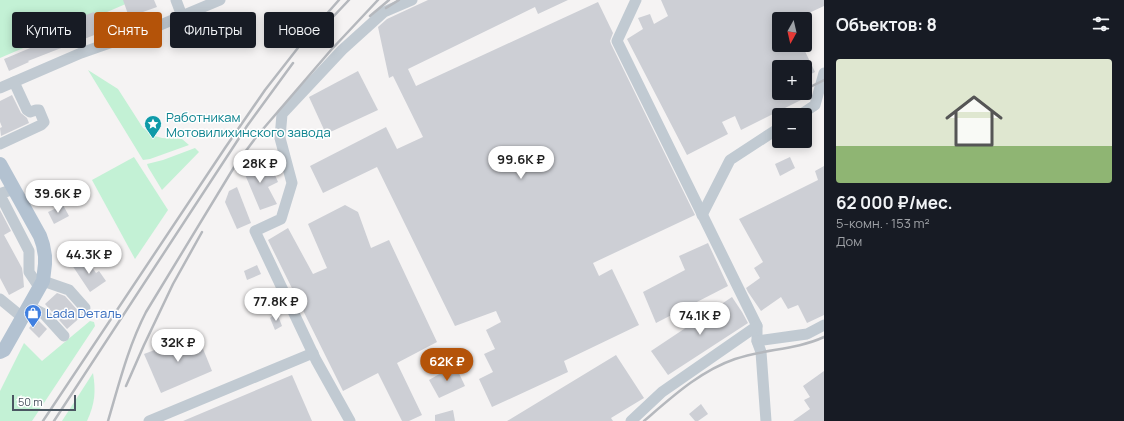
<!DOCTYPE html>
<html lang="ru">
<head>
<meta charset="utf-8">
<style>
  body { margin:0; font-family:Manrope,sans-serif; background:#242831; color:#f1f3f6; height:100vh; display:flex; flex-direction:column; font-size:15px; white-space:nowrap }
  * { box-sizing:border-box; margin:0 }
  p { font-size:13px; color:#9ea1a6 }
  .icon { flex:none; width:22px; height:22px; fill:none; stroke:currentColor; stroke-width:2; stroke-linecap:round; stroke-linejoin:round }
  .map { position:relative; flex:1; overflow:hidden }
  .panel { display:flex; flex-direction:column; background:#171b24; width:300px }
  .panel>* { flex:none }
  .guide { position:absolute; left:12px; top:12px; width:380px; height:36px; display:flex; gap:8px }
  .needle { width:26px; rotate:188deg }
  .buttons { position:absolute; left:772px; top:12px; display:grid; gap:8px }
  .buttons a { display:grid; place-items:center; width:40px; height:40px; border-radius:4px; background:#171b24; box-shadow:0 2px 10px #0003; font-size:20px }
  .scale { position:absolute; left:12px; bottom:10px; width:64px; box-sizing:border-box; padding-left:4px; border:2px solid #4a5661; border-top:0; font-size:11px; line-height:14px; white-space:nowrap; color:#4a5661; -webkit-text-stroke:3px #fff; paint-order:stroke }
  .price { position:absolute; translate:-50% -34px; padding:0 9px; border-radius:14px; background:#fff; color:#222; font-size:13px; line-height:26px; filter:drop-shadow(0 1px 2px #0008) }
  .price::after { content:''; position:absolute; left:50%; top:24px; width:12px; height:9px; margin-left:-6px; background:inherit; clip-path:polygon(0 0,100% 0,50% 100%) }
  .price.active { background:#b45309; color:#fff }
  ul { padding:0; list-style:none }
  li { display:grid; align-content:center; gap:8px; height:212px; padding:0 12px }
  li+li { border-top:1px solid #363941 }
  li span { display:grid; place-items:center; height:124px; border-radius:4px; color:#555 }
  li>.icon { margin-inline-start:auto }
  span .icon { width:72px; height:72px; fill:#fffc; stroke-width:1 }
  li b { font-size:17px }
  h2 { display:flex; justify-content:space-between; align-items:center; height:48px; padding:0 12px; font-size:17px }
  .chip { padding:0 14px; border-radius:4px; background:#171b24; box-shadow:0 2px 10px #0003; font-size:14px; line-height:36px }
  .chip.active { background:#b45309; color:#fff }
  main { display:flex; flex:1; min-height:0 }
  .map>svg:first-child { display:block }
  .green { fill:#c3f1d5 }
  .building { fill:#cdcfd5 }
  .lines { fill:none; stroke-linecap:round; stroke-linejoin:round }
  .minor { stroke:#c1cad2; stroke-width:11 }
  .major { stroke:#b3c2d1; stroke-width:14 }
  .rail { stroke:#b5b8bd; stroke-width:2.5 }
  .labels { text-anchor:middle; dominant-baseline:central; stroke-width:3; stroke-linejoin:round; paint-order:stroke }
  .culture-label { font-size:13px; fill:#0d838f; stroke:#fff; text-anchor:start }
  .shop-label { font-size:13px; fill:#366cbe; stroke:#fff; text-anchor:start }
</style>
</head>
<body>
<main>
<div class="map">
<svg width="824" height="421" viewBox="0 0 824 421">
  <rect width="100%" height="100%" fill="#f5f3f3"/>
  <g class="green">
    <path d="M0 0H135L0 58Z"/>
    <path d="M88 70 118 89 143 128 155 136 162 138 182 139 189 145 150 159 143 160Z"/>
    <path d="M195 148 199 152 162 190 148 167 147 164 163 160Z"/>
    <path d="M134 157 168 210 135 259 92 180Z"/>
    <path d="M90 321 94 322 95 326 32 421H0V391L24 343 42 361Z"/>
    <path d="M93 373C96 391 95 404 87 421H62Z"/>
  </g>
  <g class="building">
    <path d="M123 0H154L157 7 129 17Z"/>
    <path d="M428 0H568L538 14 535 7 408 69 416 86 598 2 613 33 610 41 611 44 695 215 593 263 599 276 612 269 639 325 564 361 568 372 492 407 479 379 493 372 484 354 495 349 486 330 501 322 496 311 455 326 377 167 323 193 310 166 386 127 397 149 423 137 393 76 389 78 378 27 387 19Z"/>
    <path d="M661 0H824V6L796 19H779V45H802L815 72 805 77V67H779V93H811V95L741 130 735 116 722 122 728 134 687 155 627 39 643 29 638 18 650 14 654 24 668 16Z"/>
    <path d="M94 12 102 32 28 61 29 62 9 71 4 59 35 46 34 45 62 34 59 25Z"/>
    <path d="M358 71 378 110 326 134 309 97Z"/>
    <path d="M12 95 21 113 27 118 29 123 1 136 0 128 2 127 0 122V101Z"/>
    <path d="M790 157 795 168 780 176 775 164Z"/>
    <path d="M256 159 262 172 272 168 278 182 268 187 277 204 260 210 241 165Z"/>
    <path d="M824 166V315L807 323 798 305 788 309 781 297 761 311 748 292 746 288 760 278 754 268 763 262 739 219 818 180 815 171Z"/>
    <path d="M237 187 251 223 237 229 225 202 229 191Z"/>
    <path d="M63 205 69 216 54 224 48 212Z"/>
    <path d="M345 205 358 212 371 248 389 240 437 342 397 363 422 415 409 421H402L378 373 343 391 268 240 288 228 313 274 327 268 308 224Z"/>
    <path d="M0 210 11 231 4 235 22 268 23 275 24 287 9 295 0 278Z"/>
    <path d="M708 243 728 286 656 323 643 292 685 270 679 256Z"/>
    <path d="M85 257 96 273 99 271 106 281 90 292 72 265Z"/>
    <path d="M257 265 261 274 247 280 244 271Z"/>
    <path d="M57 293 65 296 80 313 83 315 67 329 45 304Z"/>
    <path d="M732 297 742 312 748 323 668 375 651 351Z"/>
    <path d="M277 313 282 326 275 330 270 318Z"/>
    <path d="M37 319 47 329 39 338 29 328Z"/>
    <path d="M197 334 212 371 161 393 144 354Z"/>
    <path d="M616 355 644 398 611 418 613 421H507Z"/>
    <path d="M455 365 465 386 439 398 429 380Z"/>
    <path d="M824 371V421H793L810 409 804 400 810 397 803 386Z"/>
    <path d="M292 375 312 421H183Z"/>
    <path d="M701 404 708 414 698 421H695L689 414Z"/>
    <path d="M453 410 455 421H435V415Z"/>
  </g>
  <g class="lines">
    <g class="minor">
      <path d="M176 0 182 16"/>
      <path d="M636 0 617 41 757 326V341L761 352 766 421"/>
      <path d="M0 88 81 53 158 26 220 0"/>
      <path d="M800 115 815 105 824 73"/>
      <path d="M0 144 41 125 44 122 39 110H36L30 112 27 110 14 82"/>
      <path d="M14 189 2 193 1 197 29 251V272L39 287"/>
      <path d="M702 215 730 160 779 128"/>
      <path d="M43 281 69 290 85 308"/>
      <path d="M0 299 22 317"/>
      <path d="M28 306 44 314 64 336"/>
      <path d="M757 341 807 334 824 325"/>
      <path d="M149 421 313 353"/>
      <path d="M350 421 316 360 255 231 281 219 292 183 280 138 282 114 342 50 384 12 412 0"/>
      <path d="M631 421 662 392 757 326"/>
    </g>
    <path class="major" d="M0 164 40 236 43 245 45 256V264L43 281 4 350 0 352"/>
    <g class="rail">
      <path d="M386 8 399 0"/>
      <path d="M370 16 389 0"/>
      <path d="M313 38 349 0"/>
      <path d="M808 88 824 80"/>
      <path d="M126 386 144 345 173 284 202 232"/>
      <path d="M43 421 225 148 265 90 308 35 339 0"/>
      <path d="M54 421 247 126 293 63"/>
      <path d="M108 421C119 384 128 347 146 312L236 164 257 136 331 50 378 0"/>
      <path d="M644 421C672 397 700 371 735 359 764 349 796 350 824 337"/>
    </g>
  </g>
  <defs>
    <symbol id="sight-pin" viewBox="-11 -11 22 30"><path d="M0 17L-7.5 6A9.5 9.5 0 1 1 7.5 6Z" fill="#0f9aa8" stroke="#fff"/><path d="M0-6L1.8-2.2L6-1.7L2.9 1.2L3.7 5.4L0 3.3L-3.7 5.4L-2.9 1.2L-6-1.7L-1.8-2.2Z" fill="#fff"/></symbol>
    <symbol id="shop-pin" viewBox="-11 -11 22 30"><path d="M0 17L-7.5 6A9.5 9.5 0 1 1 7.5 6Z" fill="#3f7fe0" stroke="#fff"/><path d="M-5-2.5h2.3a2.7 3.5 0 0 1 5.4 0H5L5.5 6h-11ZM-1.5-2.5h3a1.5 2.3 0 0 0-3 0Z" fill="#fff"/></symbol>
  </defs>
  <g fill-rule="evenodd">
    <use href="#sight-pin" x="143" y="114" width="20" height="27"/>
    <use href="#shop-pin" x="23" y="303" width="20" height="27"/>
  </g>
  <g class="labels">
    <g class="culture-label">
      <text x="166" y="117">Работникам<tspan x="166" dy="15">Мотовилихинского завода</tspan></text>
    </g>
    <g class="shop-label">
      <text x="46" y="313">Lada Dеталь</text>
    </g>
  </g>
</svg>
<div class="buttons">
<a><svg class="needle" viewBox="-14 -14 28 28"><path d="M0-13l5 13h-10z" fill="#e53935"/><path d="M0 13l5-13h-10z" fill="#9ea1a6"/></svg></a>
<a>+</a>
<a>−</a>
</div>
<div class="scale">50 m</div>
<b class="price" style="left:521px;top:180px">99.6K ₽</b>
<b class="price" style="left:260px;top:184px">28K ₽</b>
<b class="price" style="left:58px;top:214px">39.6K ₽</b>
<b class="price" style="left:89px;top:275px">44.3K ₽</b>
<b class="price" style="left:276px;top:322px">77.8K ₽</b>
<b class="price" style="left:700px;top:336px">74.1K ₽</b>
<b class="price" style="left:178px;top:363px">32K ₽</b>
<b class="price active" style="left:447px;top:382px">62K ₽</b>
<div class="guide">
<a class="chip">Купить</a>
<a class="chip active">Снять</a>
<a class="chip">Фильтры</a>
<a class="chip">Новое</a>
</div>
</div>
<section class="panel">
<h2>Объектов: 8<svg class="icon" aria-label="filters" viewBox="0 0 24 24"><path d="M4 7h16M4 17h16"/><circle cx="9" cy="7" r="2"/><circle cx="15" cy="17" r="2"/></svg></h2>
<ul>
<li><span style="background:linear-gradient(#dfe7d0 70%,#8fb573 0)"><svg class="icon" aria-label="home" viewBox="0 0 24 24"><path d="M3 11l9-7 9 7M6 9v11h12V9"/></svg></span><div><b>62 000 ₽/мес.</b><p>5-комн. · 153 m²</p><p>Дом</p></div></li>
</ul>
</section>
</main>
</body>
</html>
